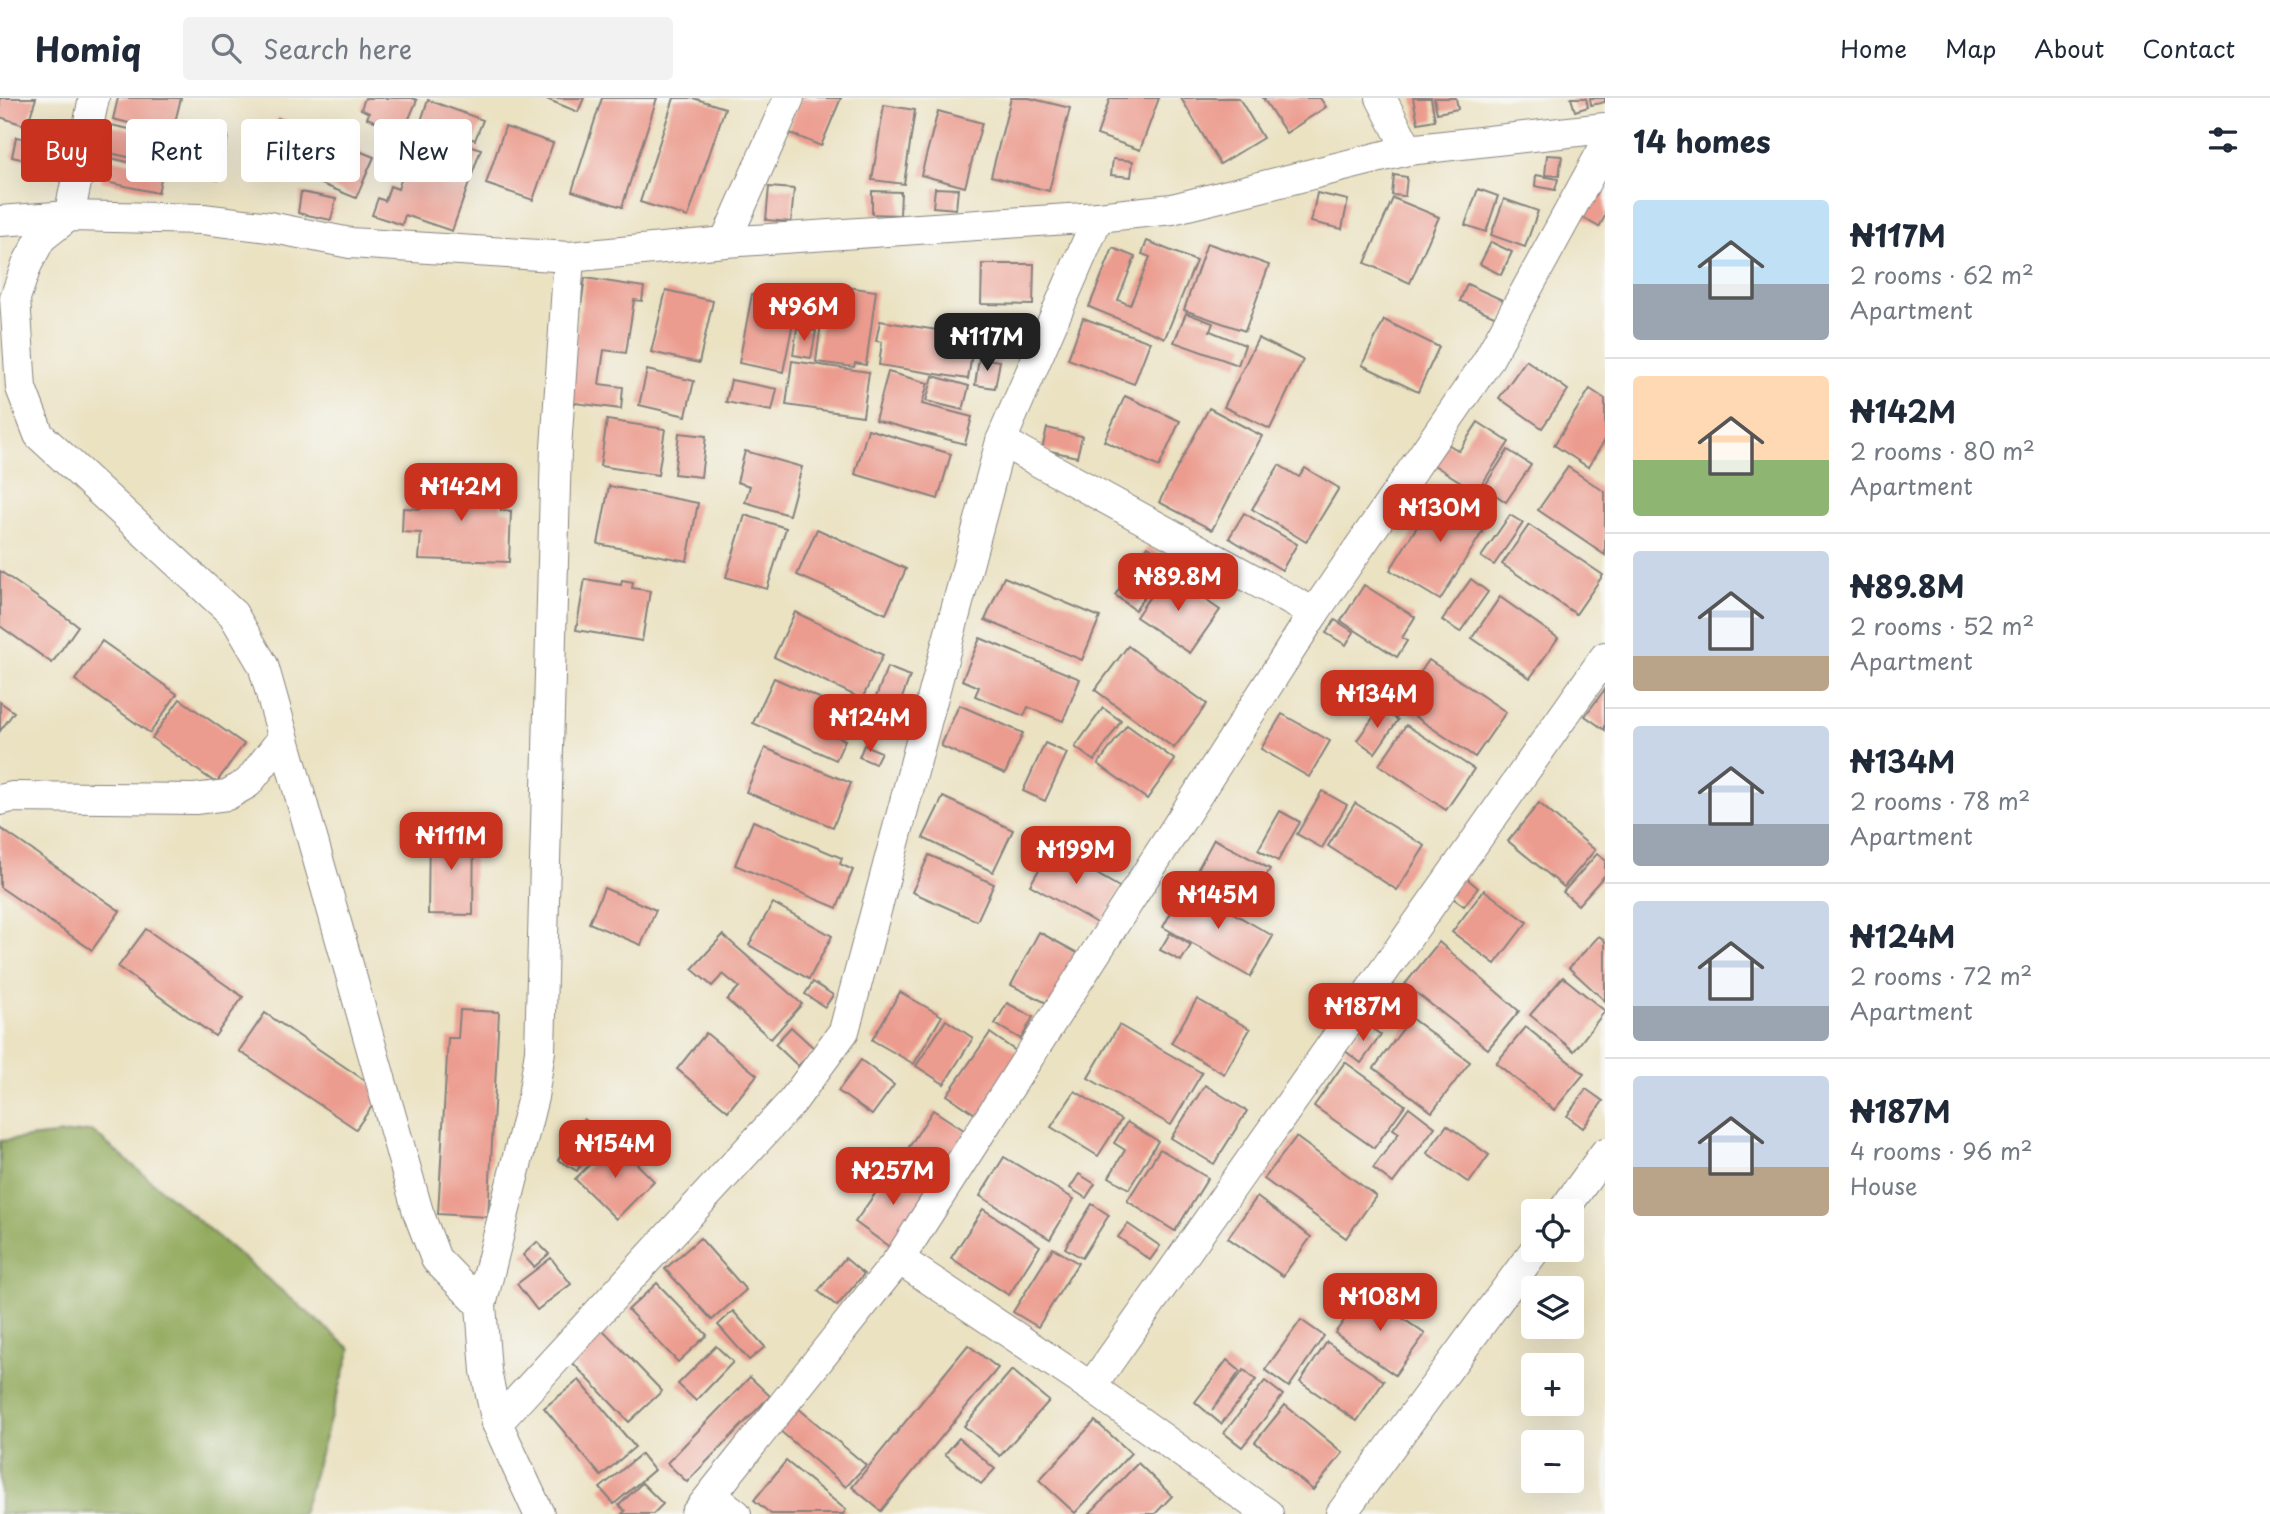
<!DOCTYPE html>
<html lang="en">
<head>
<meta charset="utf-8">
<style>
  body { margin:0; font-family:"Playpen Sans",sans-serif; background:#f2f2f3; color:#1f2937; height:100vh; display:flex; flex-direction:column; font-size:26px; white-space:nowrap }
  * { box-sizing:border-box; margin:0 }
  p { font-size:23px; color:#747a83 }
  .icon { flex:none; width:38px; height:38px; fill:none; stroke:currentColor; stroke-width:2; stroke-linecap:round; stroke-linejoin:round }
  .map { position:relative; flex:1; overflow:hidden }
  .details { display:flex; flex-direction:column; background:#fff; width:665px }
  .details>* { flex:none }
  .top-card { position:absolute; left:21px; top:21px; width:665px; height:63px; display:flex; gap:14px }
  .fabs { position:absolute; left:1521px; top:1101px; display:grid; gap:14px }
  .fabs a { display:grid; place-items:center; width:63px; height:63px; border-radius:7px; background:#fff; box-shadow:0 7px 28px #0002; font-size:35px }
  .price { position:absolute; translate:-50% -60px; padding:0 16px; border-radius:14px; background:#c8321e; color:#fff; font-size:23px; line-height:46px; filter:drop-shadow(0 2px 4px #0008) }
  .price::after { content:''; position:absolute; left:50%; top:42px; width:21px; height:16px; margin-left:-10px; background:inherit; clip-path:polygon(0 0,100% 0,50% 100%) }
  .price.current { background:#222; color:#fff }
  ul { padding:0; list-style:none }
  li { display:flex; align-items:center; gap:21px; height:175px; padding:0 28px }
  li+li { border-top:2px solid #e0e1e3 }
  li span { display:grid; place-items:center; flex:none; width:196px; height:140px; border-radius:7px; color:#555 }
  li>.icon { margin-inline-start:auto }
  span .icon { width:84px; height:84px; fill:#fffc; stroke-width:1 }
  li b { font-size:30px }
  h2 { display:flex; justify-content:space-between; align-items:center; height:84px; padding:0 28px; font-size:30px }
  .pill { padding:0 24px; border-radius:7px; background:#fff; box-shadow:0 7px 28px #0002; font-size:24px; line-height:63px }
  .pill.current { background:#c8321e; color:#fff }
  header { display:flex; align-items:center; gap:42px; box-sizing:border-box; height:98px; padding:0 35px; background:#fff; border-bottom:2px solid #e0e1e3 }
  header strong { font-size:33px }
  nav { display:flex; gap:38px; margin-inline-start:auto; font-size:24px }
  .search { width:490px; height:63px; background:#f2f2f3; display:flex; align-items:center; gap:18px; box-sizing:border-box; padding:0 24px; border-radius:7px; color:#747a83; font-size:26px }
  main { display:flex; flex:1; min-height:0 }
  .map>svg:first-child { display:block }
  .forest { fill:#90a85a; stroke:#59654a; stroke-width:2 }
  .building { fill:#ec9c8f }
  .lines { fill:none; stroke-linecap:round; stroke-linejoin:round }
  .street-casing { stroke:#86827e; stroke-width:32 }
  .street { stroke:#fff; stroke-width:30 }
</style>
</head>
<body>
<header>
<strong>Homiq</strong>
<div class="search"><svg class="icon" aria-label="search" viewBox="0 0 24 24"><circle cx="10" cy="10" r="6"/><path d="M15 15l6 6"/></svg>Search here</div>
<nav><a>Home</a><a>Map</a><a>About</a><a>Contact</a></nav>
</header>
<main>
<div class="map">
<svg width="1605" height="1416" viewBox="0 0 1605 1416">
  <rect width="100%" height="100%" fill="#f6f6f2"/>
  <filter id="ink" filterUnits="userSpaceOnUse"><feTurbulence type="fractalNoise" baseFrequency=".0143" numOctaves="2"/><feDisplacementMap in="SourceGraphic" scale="14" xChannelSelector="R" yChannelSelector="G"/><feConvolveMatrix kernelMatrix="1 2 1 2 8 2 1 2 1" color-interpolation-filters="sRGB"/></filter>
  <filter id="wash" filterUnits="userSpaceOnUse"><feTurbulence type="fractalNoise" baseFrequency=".00686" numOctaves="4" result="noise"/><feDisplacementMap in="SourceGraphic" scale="28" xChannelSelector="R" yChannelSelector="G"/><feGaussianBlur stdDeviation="1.57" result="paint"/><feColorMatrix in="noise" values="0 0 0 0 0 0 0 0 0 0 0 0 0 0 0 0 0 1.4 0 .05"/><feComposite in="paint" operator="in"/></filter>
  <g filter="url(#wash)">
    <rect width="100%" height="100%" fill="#ebe2c2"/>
    <path class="forest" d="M92 1033 351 1251 302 1416H0V1043Z"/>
    <g id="blocks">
      <g class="building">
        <path d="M0 0H36L27 28 0 19Z"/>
        <path d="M118 0H181L172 36 113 21Z"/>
        <path d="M365 0H412L417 2 403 35 367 20 369 15 361 11Z"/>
        <path d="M544 0H584L578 14Z"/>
        <path d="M602 0H657L622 109 572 93Z"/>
        <path d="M674 0H693L725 10 688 119 640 104Z"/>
        <path d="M801 0H841L821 48 787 34Z"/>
        <path d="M1011 0H1029L1070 10 1049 93 991 78Z"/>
        <path d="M1110 0H1159L1140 52 1097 37Z"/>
        <path d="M1181 0H1239L1263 40 1220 66Z"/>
        <path d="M1263 0H1320L1326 9 1286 35Z"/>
        <path d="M1413 0H1431L1435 22 1418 25Z"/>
        <path d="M1434 0H1456L1458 11 1437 15Z"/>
        <path d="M1571 0H1586L1588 9 1575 13Z"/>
        <path d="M1590 0H1605V4L1591 7Z"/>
        <path d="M428 2 483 22 475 42 421 23Z"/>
        <path d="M884 7 915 12 904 86 872 82Z"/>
        <path d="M938 13 982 25 965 89 921 77Z"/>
        <path d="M278 20 374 59 356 100 260 61Z"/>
        <path d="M111 27 170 40 164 67 105 54Z"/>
        <path d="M419 29 481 51 452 133 405 117 402 127 372 117 378 100 385 103 390 88 398 91Z"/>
        <path d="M505 29 553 45 533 102 486 86Z"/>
        <path d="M193 31 228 38 218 82 183 74Z"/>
        <path d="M16 39 39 43 34 64 12 59Z"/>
        <path d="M1547 57 1562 58 1559 78 1545 77Z"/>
        <path d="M106 59 163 72 158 95 101 83Z"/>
        <path d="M1113 61 1133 63 1131 79 1111 77Z"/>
        <path d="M1596 76 1605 81V118L1599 129 1580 118Z"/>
        <path d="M1394 77 1407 79 1405 98 1392 97Z"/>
        <path d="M1536 77 1558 81 1555 92 1535 88Z"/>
        <path d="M769 89 794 91 791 124 766 122Z"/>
        <path d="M935 90 958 91 956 111 933 109Z"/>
        <path d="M1478 91 1498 98 1486 134 1465 127Z"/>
        <path d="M872 93 901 94 900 117 872 116Z"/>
        <path d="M301 94 336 101 331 122 298 115Z"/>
        <path d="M1317 95 1348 102 1342 131 1311 124Z"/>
        <path d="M1393 100 1439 119 1410 185 1365 165Z"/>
        <path d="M1504 101 1538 113 1525 149 1491 137Z"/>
        <path d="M1147 143 1196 163 1165 240 1089 209 1113 150 1135 159 1118 202 1130 207 1150 159 1142 156Z"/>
        <path d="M1491 144 1512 154 1501 177 1480 166Z"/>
        <path d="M1207 145 1269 167 1245 233 1184 212Z"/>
        <path d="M982 166H1034L1033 207 981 206Z"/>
        <path d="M585 180 644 189 642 203 634 202 626 255 604 252 599 286 623 289 621 311 567 304Z"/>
        <path d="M826 186 876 193 866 267 855 265 854 269 816 264Z"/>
        <path d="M1467 186 1509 205 1501 221 1460 203Z"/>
        <path d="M666 192 713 203 699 265 651 254Z"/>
        <path d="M752 196 797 205 783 274 739 265Z"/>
        <path d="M1186 215 1213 225 1210 233 1245 247 1238 267 1174 244Z"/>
        <path d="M1083 220 1150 244 1134 286 1068 261Z"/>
        <path d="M1384 222 1439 249 1418 294 1362 267Z"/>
        <path d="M880 223 975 238 968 281 879 267 882 244 876 243Z"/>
        <path d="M797 230 816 233 811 260 793 257Z"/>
        <path d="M1258 240 1303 262 1270 331 1224 309Z"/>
        <path d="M979 260 1000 263 995 290 975 287Z"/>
        <path d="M1526 262 1568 292 1542 330 1499 300Z"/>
        <path d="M792 263 869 274 863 318 786 307Z"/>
        <path d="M647 272 694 283 686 318 639 307Z"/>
        <path d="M888 274 928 285 922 306 972 319 965 346 875 322Z"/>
        <path d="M933 278 969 288 963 312 926 303Z"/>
        <path d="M731 282 777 291 772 313 726 304Z"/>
        <path d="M1590 291 1605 301V342L1588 369 1554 347Z"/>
        <path d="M1125 298 1180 323 1159 369 1104 343Z"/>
        <path d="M1209 310 1262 338 1212 432 1159 404Z"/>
        <path d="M607 322 665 331 658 377 600 368Z"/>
        <path d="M1478 324 1509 344 1477 394 1429 364 1443 343 1459 353Z"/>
        <path d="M1047 330 1082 338 1077 359 1042 351Z"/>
        <path d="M868 331 951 356 938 401 855 376Z"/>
        <path d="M679 335 706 338 701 379 674 376Z"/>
        <path d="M1508 352 1531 367 1506 404 1484 389Z"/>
        <path d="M745 353 802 369 789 417 745 404 750 388 737 384Z"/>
        <path d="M1279 367 1299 379 1305 370 1339 390 1306 444 1252 411Z"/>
        <path d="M1568 369 1605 394V457L1538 412Z"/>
        <path d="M447 376 465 377V390L502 391 501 412 511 413 509 464 419 461 421 435 402 434 403 410 421 411 422 388 447 389Z"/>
        <path d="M609 388 698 405 687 463 598 446Z"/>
        <path d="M1441 390 1491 420 1440 502 1390 472Z"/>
        <path d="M1244 415 1297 446 1282 472 1229 440Z"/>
        <path d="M745 417 786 430 767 491 726 479Z"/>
        <path d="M1510 417 1523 425 1494 467 1481 459Z"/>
        <path d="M1529 427 1603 477 1576 516 1502 466Z"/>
        <path d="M817 431 906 471 886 516 797 477Z"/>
        <path d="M1148 448 1169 463 1135 512 1115 497Z"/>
        <path d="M0 473 78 528 52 565 0 528Z"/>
        <path d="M1166 475 1220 512 1190 555 1136 519Z"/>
        <path d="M1004 479 1100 519 1082 562 985 522Z"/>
        <path d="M585 481 621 487 622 482 633 484 632 490 650 493 642 543 576 532Z"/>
        <path d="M1471 481 1488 494 1460 534 1442 522Z"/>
        <path d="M1364 487 1415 519 1402 540 1407 543 1397 559 1341 523Z"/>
        <path d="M1500 499 1558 540 1530 580 1472 540Z"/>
        <path d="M795 514 883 557 862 601 774 559Z"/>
        <path d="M1335 522 1354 534 1346 547 1326 535Z"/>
        <path d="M980 540 1080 581 1063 623 1028 609 1024 618 975 598 979 589 962 582Z"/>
        <path d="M102 543 177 596 150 635 75 582Z"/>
        <path d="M1128 548 1207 606 1174 650 1095 592Z"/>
        <path d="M1429 562 1506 614 1475 659 1398 607Z"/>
        <path d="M887 569 910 578 898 611 875 602Z"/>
        <path d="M774 580 842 610 831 636 845 642 836 662 753 625Z"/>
        <path d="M1605 591V632L1585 618Z"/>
        <path d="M180 601 244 646 216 685 152 640Z"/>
        <path d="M0 604 14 614 0 633Z"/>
        <path d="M959 607 1023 635 1005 676 941 648Z"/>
        <path d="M1103 610 1121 623 1094 663 1075 649Z"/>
        <path d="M1380 610 1398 622 1375 655 1357 642Z"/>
        <path d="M1282 616 1330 643 1309 679 1261 651Z"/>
        <path d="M1127 627 1175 662 1147 701 1098 666Z"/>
        <path d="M1406 627 1474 671 1446 712 1379 667Z"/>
        <path d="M1045 645 1067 655 1045 703 1023 693Z"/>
        <path d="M864 647 881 654 875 666 859 659Z"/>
        <path d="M765 650 851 685 833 729 746 694Z"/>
        <path d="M1322 693 1347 707 1322 750 1297 736Z"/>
        <path d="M943 699 1013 732 993 774 923 740Z"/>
        <path d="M1355 705 1425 748 1397 792 1328 748Z"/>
        <path d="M1539 705 1595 752 1564 789 1508 743Z"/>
        <path d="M1280 713 1300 724 1278 763 1258 752Z"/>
        <path d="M753 723 842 760 840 766 853 772 837 810 735 767Z"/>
        <path d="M0 730 120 813 92 852 0 789Z"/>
        <path d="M429 730 474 731 473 817 428 816Z"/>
        <path d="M1214 741 1270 771 1247 812 1192 782Z"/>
        <path d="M1052 750 1121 790 1100 827 1030 787Z"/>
        <path d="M1597 756 1605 762V777L1578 807 1563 794Z"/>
        <path d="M929 757 994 786 977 823 912 794Z"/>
        <path d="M1464 778 1478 790 1464 808 1449 797Z"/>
        <path d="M1186 788 1273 838 1250 879 1163 829Z"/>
        <path d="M604 790 656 812 641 847 589 825Z"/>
        <path d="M1484 792 1527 824 1495 866 1452 834Z"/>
        <path d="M773 805 832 838 809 881 749 847Z"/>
        <path d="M146 831 243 899 215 938 118 869Z"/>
        <path d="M1039 834 1083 858 1056 910 1011 887Z"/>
        <path d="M1170 835 1191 847 1181 863 1160 852Z"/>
        <path d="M723 837 802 906 771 941 727 902 739 889 723 876 712 888 692 871Z"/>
        <path d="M1599 838 1605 843V903L1569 870Z"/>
        <path d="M1439 844 1519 913 1488 951 1405 886Z"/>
        <path d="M1563 879 1605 913 1574 953 1530 917Z"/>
        <path d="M813 884 833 897 825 909 805 896Z"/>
        <path d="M900 894 942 918 914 966 872 942Z"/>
        <path d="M1197 901 1250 931 1224 976 1171 945Z"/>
        <path d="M1007 905 1033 919 1021 941 995 926Z"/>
        <path d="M460 912 499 914 488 1119 438 1116 448 940H458Z"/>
        <path d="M265 915 382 994 356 1031 239 953Z"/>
        <path d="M1411 920 1470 964 1432 1014 1374 970Z"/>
        <path d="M946 922 973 940 944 986 916 968Z"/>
        <path d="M1365 925 1381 937 1361 965 1344 952Z"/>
        <path d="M1119 927 1202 975 1171 1027 1088 980Z"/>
        <path d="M791 929 815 951 798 968 775 946Z"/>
        <path d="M1526 929 1584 976 1554 1012 1496 965Z"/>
        <path d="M706 935 757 977 728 1013 677 971Z"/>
        <path d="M990 935 1023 958 981 1020 947 997Z"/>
        <path d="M861 962 894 987 872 1017 838 993Z"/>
        <path d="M1345 964 1405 1007 1374 1050 1314 1008Z"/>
        <path d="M1205 987 1247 1013 1214 1066 1171 1040Z"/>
        <path d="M1586 991 1603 1003 1583 1030 1567 1018Z"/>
        <path d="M1075 993 1121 1022 1098 1058 1051 1029Z"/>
        <path d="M1409 1009 1435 1029 1393 1085 1373 1070 1399 1035 1393 1031Z"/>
        <path d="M933 1012 967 1034 933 1084 900 1063Z"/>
        <path d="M584 1021 602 1033 577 1073 558 1062Z"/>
        <path d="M1127 1024 1158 1043 1129 1091 1109 1079 1125 1052 1114 1045Z"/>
        <path d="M1447 1027 1489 1057 1469 1085 1427 1055Z"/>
        <path d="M1296 1039 1376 1098 1346 1140 1264 1081Z"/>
        <path d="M614 1043 654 1083 616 1121 575 1081Z"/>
        <path d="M1160 1051 1208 1080 1175 1133 1127 1103Z"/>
        <path d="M1004 1059 1074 1101 1050 1141 980 1098Z"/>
        <path d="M894 1069 931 1095 891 1150 855 1124Z"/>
        <path d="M1079 1076 1095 1086 1086 1100 1070 1090Z"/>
        <path d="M1257 1099 1311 1139 1283 1178 1228 1140Z"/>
        <path d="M1092 1106 1109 1117 1082 1160 1065 1150Z"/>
        <path d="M983 1111 1040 1148 1009 1197 951 1160Z"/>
        <path d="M1128 1126 1160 1148 1150 1162 1118 1139Z"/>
        <path d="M700 1140 746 1192 712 1222 665 1171Z"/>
        <path d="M537 1144 549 1156 534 1169 523 1157Z"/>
        <path d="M1053 1150 1078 1165 1038 1229 1013 1214Z"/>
        <path d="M551 1160 571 1186 537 1212 517 1186Z"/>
        <path d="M845 1160 864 1176 837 1208 818 1193Z"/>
        <path d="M657 1185 707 1237 678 1264 628 1212Z"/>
        <path d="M1365 1194 1425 1236 1395 1277 1335 1235Z"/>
        <path d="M733 1213 765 1249 749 1262 718 1227Z"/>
        <path d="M1301 1222 1324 1238 1289 1289 1265 1272Z"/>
        <path d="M603 1232 662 1293 629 1324 570 1262Z"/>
        <path d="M1327 1244 1384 1283 1357 1323 1300 1284Z"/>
        <path d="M968 1247 998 1270 881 1413 852 1389Z"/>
        <path d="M716 1248 733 1264 696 1303 678 1286Z"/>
        <path d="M1227 1262 1240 1273 1212 1312 1244 1272 1256 1282 1221 1326 1195 1304Z"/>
        <path d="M1012 1272 1049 1303 1000 1358 964 1328Z"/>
        <path d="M750 1279 770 1298 687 1384 667 1365Z"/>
        <path d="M579 1282 635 1349 601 1378 544 1310Z"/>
        <path d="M1265 1283 1283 1297 1242 1349 1224 1335Z"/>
        <path d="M1285 1307 1343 1355 1313 1392 1255 1344Z"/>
        <path d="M798 1310 866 1367 846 1389 779 1332Z"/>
        <path d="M1095 1323 1131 1355 1075 1415 1039 1382Z"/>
        <path d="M959 1340 995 1371 981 1386 945 1356Z"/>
        <path d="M641 1356 654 1372 614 1406 600 1390Z"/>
        <path d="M786 1363 846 1412 843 1416H771L754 1402Z"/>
        <path d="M1138 1365 1172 1398 1155 1416H1089Z"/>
        <path d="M642 1385 663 1406 653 1416H622L625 1413 619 1407Z"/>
      </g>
    </g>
  </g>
  <g filter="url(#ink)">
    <use href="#blocks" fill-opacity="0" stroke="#86827e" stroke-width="2"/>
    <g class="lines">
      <defs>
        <g id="street">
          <path d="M94 0 69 118 41 140 27 166 15 200 21 290 39 337 233 516 263 567 418 1114 436 1161 481 1207"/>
          <path d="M1381 0 1408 52"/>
          <path d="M0 123 69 118 203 121 269 129 350 145 569 159 725 144 1098 119 1172 111 1408 52 1605 30"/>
          <path d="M725 144 789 0"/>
          <path d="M1001 343 1314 515"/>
          <path d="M0 702 12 699 195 701 227 697 248 685 283 640"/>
          <path d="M1563 1113 1605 1055"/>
          <path d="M899 1161 1091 1289 1268 1416"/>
          <path d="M1091 1289 1605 559"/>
          <path d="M497 1325 792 1004 844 933 1001 343 1098 119"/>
          <path d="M713 1398 736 1416"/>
          <path d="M539 1416 497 1325 486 1273 481 1207 533 999 540 953 556 350 569 159"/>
          <path d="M696 1416 899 1161 1314 515 1487 264 1605 48"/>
          <path d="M1341 1416 1535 1152"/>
        </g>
      </defs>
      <use href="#street" class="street-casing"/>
      <use href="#street" class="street"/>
    </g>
  </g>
</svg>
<div class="fabs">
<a><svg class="icon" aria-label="locate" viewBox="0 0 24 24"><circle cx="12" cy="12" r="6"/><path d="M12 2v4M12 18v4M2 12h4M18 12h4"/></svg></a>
<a><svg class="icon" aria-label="layers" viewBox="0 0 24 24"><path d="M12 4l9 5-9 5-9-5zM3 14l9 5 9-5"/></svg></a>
<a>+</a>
<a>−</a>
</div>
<b class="price" style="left:804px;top:245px">₦96M</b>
<b class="price current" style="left:987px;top:275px">₦117M</b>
<b class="price" style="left:461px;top:425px">₦142M</b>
<b class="price" style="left:1440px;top:446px">₦130M</b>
<b class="price" style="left:1178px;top:515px">₦89.8M</b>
<b class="price" style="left:1377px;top:632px">₦134M</b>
<b class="price" style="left:870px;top:656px">₦124M</b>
<b class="price" style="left:451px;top:774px">₦111M</b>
<b class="price" style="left:1076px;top:788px">₦199M</b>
<b class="price" style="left:1218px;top:833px">₦145M</b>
<b class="price" style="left:1363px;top:945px">₦187M</b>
<b class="price" style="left:615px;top:1082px">₦154M</b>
<b class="price" style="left:893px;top:1109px">₦257M</b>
<b class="price" style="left:1380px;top:1235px">₦108M</b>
<div class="top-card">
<a class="pill current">Buy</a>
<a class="pill">Rent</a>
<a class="pill">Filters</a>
<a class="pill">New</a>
</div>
</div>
<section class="details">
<h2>14 homes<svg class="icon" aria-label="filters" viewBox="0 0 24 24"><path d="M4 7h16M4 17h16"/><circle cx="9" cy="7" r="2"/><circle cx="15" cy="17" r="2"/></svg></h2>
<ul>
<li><span style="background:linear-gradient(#bfe0f5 60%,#9aa5b1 0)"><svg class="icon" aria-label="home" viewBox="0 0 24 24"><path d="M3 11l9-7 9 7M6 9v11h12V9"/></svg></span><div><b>₦117M</b><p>2 rooms · 62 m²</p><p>Apartment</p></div></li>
<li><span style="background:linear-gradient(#ffd9b3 60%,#8fb573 0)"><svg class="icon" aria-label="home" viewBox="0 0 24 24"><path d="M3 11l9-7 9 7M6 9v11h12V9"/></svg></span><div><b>₦142M</b><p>2 rooms · 80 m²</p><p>Apartment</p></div></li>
<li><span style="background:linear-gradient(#c9d6e8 75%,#b9a48a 0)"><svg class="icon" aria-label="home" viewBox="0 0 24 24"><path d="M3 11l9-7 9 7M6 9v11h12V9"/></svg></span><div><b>₦89.8M</b><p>2 rooms · 52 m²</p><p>Apartment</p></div></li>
<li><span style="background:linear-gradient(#c9d6e8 70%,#9aa5b1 0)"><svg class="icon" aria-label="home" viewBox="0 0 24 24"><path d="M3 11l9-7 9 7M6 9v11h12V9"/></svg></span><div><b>₦134M</b><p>2 rooms · 78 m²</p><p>Apartment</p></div></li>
<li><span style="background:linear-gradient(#c9d6e8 75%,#9aa5b1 0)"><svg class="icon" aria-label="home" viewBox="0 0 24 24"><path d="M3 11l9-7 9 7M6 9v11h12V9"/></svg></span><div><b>₦124M</b><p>2 rooms · 72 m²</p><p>Apartment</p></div></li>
<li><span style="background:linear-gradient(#c9d6e8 65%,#b9a48a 0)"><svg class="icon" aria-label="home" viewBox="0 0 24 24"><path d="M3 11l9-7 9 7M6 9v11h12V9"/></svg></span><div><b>₦187M</b><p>4 rooms · 96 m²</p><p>House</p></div></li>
</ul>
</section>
</main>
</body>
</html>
